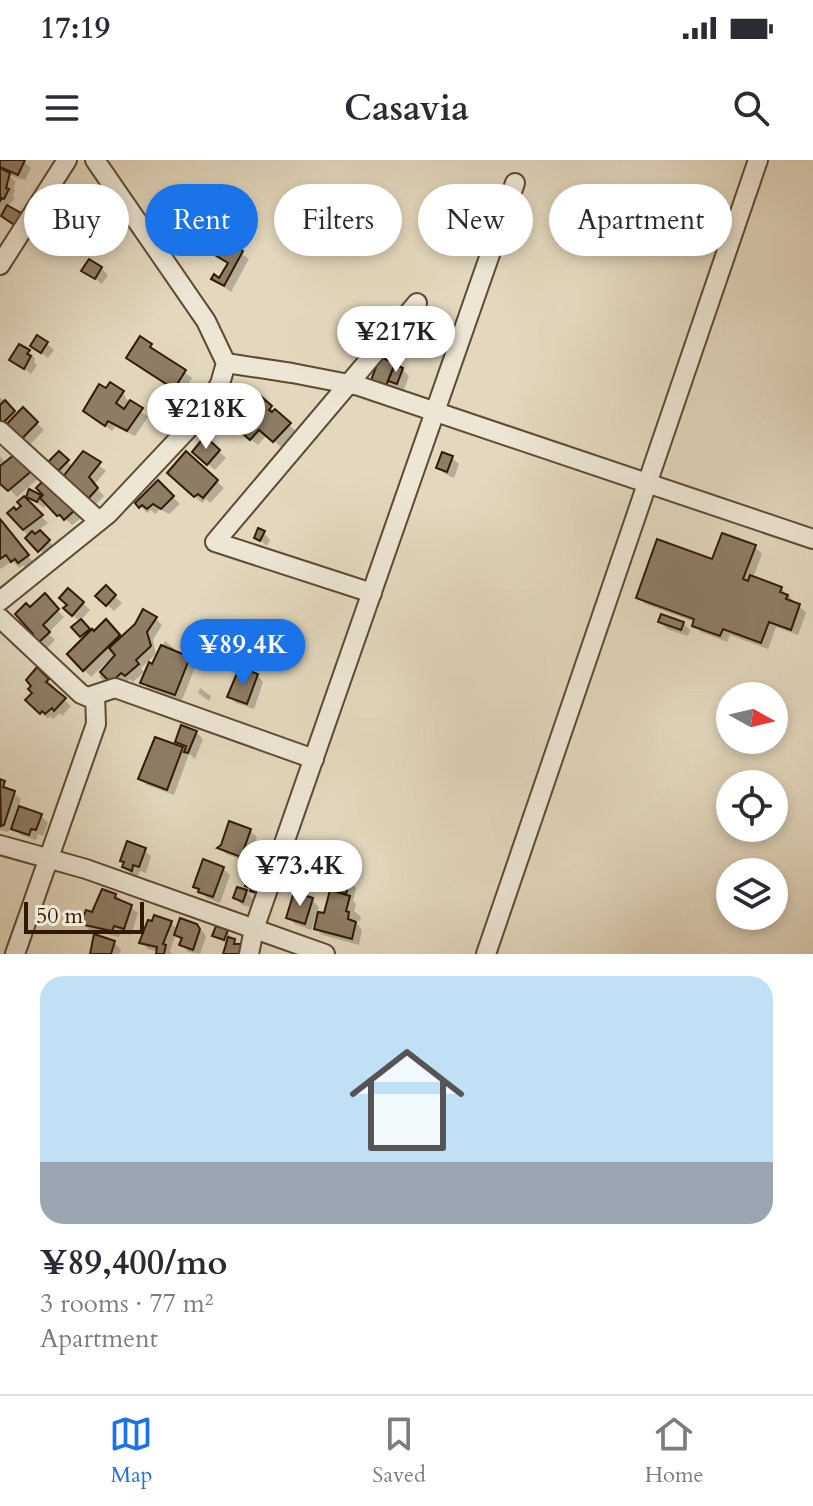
<!DOCTYPE html>
<html lang="en">
<head>
<meta charset="utf-8">
<style>
  body { margin:0; font-family:Cardo,serif; background:#f7f7f7; color:#2b2b33; height:100vh; display:flex; flex-direction:column; font-size:30px; white-space:nowrap }
  * { box-sizing:border-box; margin:0 }
  p { font-size:26px; color:#7c7c81 }
  .icon { flex:none; width:44px; height:44px; fill:none; stroke:currentColor; stroke-width:2; stroke-linecap:round; stroke-linejoin:round }
  .map { position:relative; height:794px; overflow:hidden }
  .sheet { display:flex; flex-direction:column; background:#fff; flex:1 }
  .sheet>* { flex:none }
  .guide { position:absolute; left:24px; top:24px; width:766px; height:72px; display:flex; gap:16px }
  .needle { width:52px; rotate:98deg }
  .fabs { position:absolute; left:716px; top:522px; display:grid; gap:16px }
  .fabs a { display:grid; place-items:center; width:72px; height:72px; border-radius:50%; background:#fff; box-shadow:0 4px 12px #0003; font-size:40px }
  .scale { position:absolute; left:24px; bottom:20px; width:120px; box-sizing:border-box; padding-left:8px; border:4px solid #311a05; border-top:0; font-size:22px; line-height:28px; white-space:nowrap; color:#311a05; -webkit-text-stroke:6px #ede6d5; paint-order:stroke }
  .price { position:absolute; translate:-50% -68px; padding:0 18px; border-radius:28px; background:#fff; color:#222; font-size:26px; line-height:52px; filter:drop-shadow(0 2px 4px #0008) }
  .price::after { content:''; position:absolute; left:50%; top:48px; width:24px; height:18px; margin-left:-12px; background:inherit; clip-path:polygon(0 0,100% 0,50% 100%) }
  .price.selected { background:#1a73e8; color:#fff }
  ul { padding:0; list-style:none }
  li { display:grid; align-content:center; gap:16px; height:424px; padding:0 40px }
  li+li { border-top:2px solid #e1e1e2 }
  li span { display:grid; place-items:center; height:248px; border-radius:24px; color:#555 }
  li>.icon { margin-inline-start:auto }
  span .icon { width:144px; height:144px; fill:#fffc; stroke-width:1 }
  li b { font-size:34px }
  .chip { padding:0 28px; border-radius:36px; background:#fff; box-shadow:0 4px 12px #0003; font-size:28px; line-height:72px }
  .chip.selected { background:#1a73e8; color:#fff }
  .status { display:flex; justify-content:space-between; align-items:center; height:56px; padding:0 40px; background:#fff; direction:ltr }
  .status svg { height:22px; fill:currentColor }
  header { display:flex; justify-content:space-between; align-items:center; height:104px; padding:0 40px; background:#fff; font-size:36px; font-weight:600 }
  .tab-bar { display:flex; justify-content:space-around; align-items:center; height:112px; border-top:2px solid #e1e1e2; background:#fff; font-size:22px; color:#7c7c81 }
  .tab-bar a { display:grid; justify-items:center; gap:4px }
  .tab-bar .selected { color:#1a73e8 }
  .map>svg:first-child { display:block }
  .shadow { fill:#0003 }
  .building { fill:#8e7d65; stroke:#311a05; stroke-width:2 }
  .lines { fill:none; stroke-linecap:round; stroke-linejoin:round }
  .minor-casing { stroke:#5e4a33; stroke-width:22 }
  .minor { stroke:#ede6d5; stroke-width:18 }
</style>
</head>
<body>
<div class="status"><b>17:19</b><svg viewBox="0 0 49 12"><path d="M0 12V9h3v3zM5 12V6h3v6zM10 12V3h3v9zM15 12V0h3v12zM26 1h20v11H26zM47 4h2v5h-2z"/></svg></div>
<header><svg class="icon" aria-label="menu" viewBox="0 0 24 24"><path d="M4 6h16M4 12h16M4 18h16"/></svg>Casavia<svg class="icon" aria-label="search" viewBox="0 0 24 24"><circle cx="10" cy="10" r="6"/><path d="M15 15l6 6"/></svg></header>
<div class="map">
<svg width="813" height="794" viewBox="0 0 813 794">
  <rect width="100%" height="100%" fill="#e3d8be"/>
  <filter id="stains"><feTurbulence type="fractalNoise" baseFrequency=".0025" numOctaves="4"/><feColorMatrix values="0 0 0 0 .2 0 0 0 0 .09 0 0 0 0 .02 0 0 0 .5 -.17"/></filter>
  <radialGradient id="worn" r=".72"><stop offset=".6" stop-color="#630" stop-opacity="0"/><stop offset="1" stop-color="#630" stop-opacity=".3"/></radialGradient>
  <g class="shadow">
    <path d="M3 0H21L31 8 25 20 8 15 16 22 13 28 15 30 13 36 15 38 7 47 23 71 0 55V7Z"/>
    <path d="M190 59 249 99 231 132 213 118 220 120 230 105 202 88 197 97 175 83Z"/>
    <path d="M101 108 108 115 102 124 84 111Z"/>
    <path d="M141 179 192 218 182 234 128 198Z"/>
    <path d="M47 184 54 190 48 198 32 186Z"/>
    <path d="M29 192 35 198 34 202 37 205 31 214 12 200Z"/>
    <path d="M381 200 402 209 409 216 404 230 395 226 393 231 380 226 373 219Z"/>
    <path d="M123 233 128 241 148 257 135 276 115 267 112 271 86 251Z"/>
    <path d="M255 234 296 271 281 287 267 275 258 285 238 269Z"/>
    <path d="M0 237 17 256 23 250 44 270 20 295 40 317 17 337 0 320V296L6 304 22 292 0 265Z"/>
    <path d="M205 279 226 298 215 310 201 298Z"/>
    <path d="M59 294 73 307 83 294 106 311 94 325 104 336 96 344 50 303Z"/>
    <path d="M186 294 224 328 210 343 206 339 202 343 176 319Z"/>
    <path d="M452 298 459 304 454 318 445 314 438 308Z"/>
    <path d="M158 322 180 344 169 354 160 349 155 354 151 350 147 353 137 343Z"/>
    <path d="M53 329 81 358 72 365 47 342 44 348 28 337 30 332 51 342Z"/>
    <path d="M24 339 48 363 38 370 55 388 46 397 9 353 16 352 24 346Z"/>
    <path d="M0 362 34 403 27 409 23 405 19 408 13 401 0 409Z"/>
    <path d="M264 373 270 380 267 386 256 377Z"/>
    <path d="M755 387 762 394 753 418 781 428 806 453 798 475 776 467 768 489 730 475 727 482 701 472 694 465 695 462 645 444 638 437 713 401Z"/>
    <path d="M106 428 122 443 114 451 98 436Z"/>
    <path d="M44 436 64 457 48 473 55 480 46 489 34 476 30 450Z"/>
    <path d="M83 443 90 450 80 461 94 474 106 462 122 479 155 458 162 465 153 480 156 494 141 508 144 512 133 522 130 519 119 529H112L99 516 119 494 117 492 91 517 70 494 85 482 74 467 80 462 66 448Z"/>
    <path d="M660 462 683 463 690 470 688 476 667 469Z"/>
    <path d="M165 481 175 489 174 492 189 498 196 505 182 540 149 530 143 523Z"/>
    <path d="M37 510 55 527 52 529 71 546 62 556 60 553 53 559 50 556 48 559 28 540 35 533Z"/>
    <path d="M257 515 263 522 254 549 236 543 229 536 246 519Z"/>
    <path d="M200 528 211 536 209 541 198 533Z"/>
    <path d="M196 572 203 579 195 599 189 594 174 635 147 625 141 619 156 580 188 591 178 582Z"/>
    <path d="M0 621 21 639 18 648 41 656 48 663 43 676 38 674 36 680 21 675 12 666 8 672 0 670Z"/>
    <path d="M250 671 257 677 248 702 226 694 220 688Z"/>
    <path d="M144 690 151 696 146 713 140 711 138 716 131 714 124 707Z"/>
    <path d="M223 708 230 715 220 743 207 738 195 726Z"/>
    <path d="M349 721 356 728 353 741 356 744 354 751 361 757 360 761 355 760 362 770 359 785 323 775 316 769 319 757 316 756 311 770 295 764 288 757 312 740 319 747 317 753 326 755 331 734 321 726Z"/>
    <path d="M246 732 253 739 250 747 242 745 235 738Z"/>
    <path d="M115 735 138 753 131 775 121 772 119 777 89 770 83 763Z"/>
    <path d="M171 763 178 770 196 766 204 773 206 777 200 794 188 792 176 774 170 791 172 794H159V792L148 789 142 783Z"/>
    <path d="M227 772 239 786 225 794 228 785 215 775Z"/>
    <path d="M114 783 121 790 119 794H92Z"/>
  </g>
  <g class="building">
    <path d="M0 0H25L18 15 0 7Z"/>
    <path d="M0 8 10 13 6 28 9 29 4 39 2 38 0 41Z"/>
    <path d="M7 45 23 54 16 66 1 56Z"/>
    <path d="M190 56 243 91 224 126 211 119 214 114 219 118 228 103 195 83 189 91 173 83Z"/>
    <path d="M89 99 102 107 95 119 81 111Z"/>
    <path d="M37 175 48 182 41 193 30 186Z"/>
    <path d="M140 176 152 184 150 187 186 210 174 229 126 198Z"/>
    <path d="M19 184 30 190 27 194 31 196 24 209 9 200Z"/>
    <path d="M380 197 395 203 386 226 371 220Z"/>
    <path d="M395 204 403 208 397 224 388 221Z"/>
    <path d="M110 222 124 231 116 243 124 249 130 240 143 248 127 271 108 261 105 266 83 251 99 224 106 228Z"/>
    <path d="M255 231 272 246 269 250 272 252 275 249 291 263 273 282 259 270 250 280 229 262Z"/>
    <path d="M5 240 15 251 0 266V245Z"/>
    <path d="M23 247 38 262 14 287 4 267Z"/>
    <path d="M205 276 220 290 207 305 192 292Z"/>
    <path d="M19 291 34 309 8 331 0 324V306Z"/>
    <path d="M59 291 69 300 57 312 47 303Z"/>
    <path d="M83 291 101 302 89 317 98 328 88 339 72 326 59 322Z"/>
    <path d="M186 291 218 320 203 338 198 334 194 337 167 313Z"/>
    <path d="M442 292 453 296 447 312 436 308Z"/>
    <path d="M45 319 75 350 64 360 60 355 57 356 40 338 43 335 36 328Z"/>
    <path d="M158 320 174 336 161 349 153 344 147 349 142 345 139 348 135 343Z"/>
    <path d="M29 329 41 335 37 342 26 337Z"/>
    <path d="M24 336 43 355 23 370 7 353 14 347 16 350 21 346 17 342Z"/>
    <path d="M0 359 29 395 18 403 15 399 11 402 6 395 0 399Z"/>
    <path d="M258 368 265 371 260 381 254 378Z"/>
    <path d="M40 370 50 380 38 392 25 378 32 371 35 374Z"/>
    <path d="M722 373 756 385 743 419 748 421 750 415 782 427 780 432 788 435 786 439 800 444 791 470 769 462 761 483 723 469 720 476 692 466 694 459 636 438 657 379 712 399Z"/>
    <path d="M106 425 116 435 106 446 95 436Z"/>
    <path d="M68 428 84 442 72 456 63 448 67 445 59 438Z"/>
    <path d="M45 433 59 449 43 465 50 472 38 483 31 476 33 474 15 454 26 443 30 447Z"/>
    <path d="M143 449 157 457 147 472 151 486 136 500 139 504 125 516 121 513 111 523 100 512 115 495 109 488 135 464Z"/>
    <path d="M661 454 684 462 681 470 658 462Z"/>
    <path d="M81 459 90 469 80 477 71 467Z"/>
    <path d="M106 459 120 475 83 511 67 494 92 469 94 471Z"/>
    <path d="M106 459 120 475 83 511 67 494 92 469 94 471Z"/>
    <path d="M161 485 190 497 175 535 140 523 149 502 152 504Z"/>
    <path d="M37 507 49 519 46 522 66 538 54 551 52 548 45 554 42 551 40 554 25 540 32 533 28 529 31 526 26 520Z"/>
    <path d="M247 510 258 514 247 544 227 537 237 513 244 516Z"/>
    <path d="M181 565 197 571 188 593 184 592 186 586 175 582Z"/>
    <path d="M155 577 183 587 167 630 138 619Z"/>
    <path d="M0 619 5 621 3 627 15 631 4 665 1 666Z"/>
    <path d="M19 646 42 654 36 670 31 669 29 675 11 669Z"/>
    <path d="M229 661 251 669 241 697 217 688 221 685Z"/>
    <path d="M127 681 146 688 139 707 133 705 132 711 122 707 124 702 120 701Z"/>
    <path d="M203 699 224 707 213 737 198 732 199 729 193 727Z"/>
    <path d="M253 702 268 708 260 734 250 731 251 728 245 726Z"/>
    <path d="M331 715 350 719 346 734 318 726 321 716 330 718Z"/>
    <path d="M237 727 247 730 243 742 233 738Z"/>
    <path d="M102 729 116 734 115 738 132 745 124 769 114 766 112 771 80 764 86 750 92 752Z"/>
    <path d="M330 730 350 736 346 751 349 752 348 759 356 762 352 779 314 769 318 752 324 753Z"/>
    <path d="M294 732 313 738 305 764 286 758Z"/>
    <path d="M154 755 172 761 163 784 166 785 164 794H156L157 787 139 783 148 760 152 761Z"/>
    <path d="M180 758 197 764 200 769 193 790 179 785 182 778 174 775Z"/>
    <path d="M216 766 228 770 224 780 212 776Z"/>
    <path d="M94 774 115 781 111 794H90Z"/>
    <path d="M228 777 235 779 234 784H242L244 787 242 794H223Z"/>
  </g>
  <g class="lines">
    <defs>
      <g id="minor">
        <path d="M0 105 67 0"/>
        <path d="M226 203 292 213 359 226 813 379"/>
        <path d="M0 271 99 361"/>
        <path d="M372 433 215 382 417 143"/>
        <path d="M0 441 108 354 202 254 220 224 226 203 206 161 95 0"/>
        <path d="M0 458 81 534 88 537 115 528 314 599"/>
        <path d="M0 685 86 709 325 794"/>
        <path d="M15 794 96 564 95 535"/>
        <path d="M249 794 254 769 515 23"/>
        <path d="M486 794 758 0"/>
      </g>
    </defs>
    <use href="#minor" class="minor-casing"/>
    <use href="#minor" class="minor"/>
  </g>
  <rect width="100%" height="100%" filter="url(#stains)"/>
  <rect width="100%" height="100%" fill="url(#worn)"/>
</svg>
<div class="fabs">
<a><svg class="needle" viewBox="-14 -14 28 28"><path d="M0-13l5 13h-10z" fill="#e53935"/><path d="M0 13l5-13h-10z" fill="#7c7c81"/></svg></a>
<a><svg class="icon" aria-label="locate" viewBox="0 0 24 24"><circle cx="12" cy="12" r="6"/><path d="M12 2v4M12 18v4M2 12h4M18 12h4"/></svg></a>
<a><svg class="icon" aria-label="layers" viewBox="0 0 24 24"><path d="M12 4l9 5-9 5-9-5zM3 14l9 5 9-5"/></svg></a>
</div>
<div class="scale">50 m</div>
<b class="price" style="left:396px;top:214px">¥217K</b>
<b class="price" style="left:206px;top:291px">¥218K</b>
<b class="price selected" style="left:243px;top:527px">¥89.4K</b>
<b class="price" style="left:300px;top:748px">¥73.4K</b>
<div class="guide">
<a class="chip">Buy</a>
<a class="chip selected">Rent</a>
<a class="chip">Filters</a>
<a class="chip">New</a>
<a class="chip">Apartment</a>
</div>
</div>
<section class="sheet">
<ul>
<li><span style="background:linear-gradient(#bfe0f5 75%,#9aa5b1 0)"><svg class="icon" aria-label="home" viewBox="0 0 24 24"><path d="M3 11l9-7 9 7M6 9v11h12V9"/></svg></span><div><b>¥89,400/mo</b><p>3 rooms · 77 m²</p><p>Apartment</p></div></li>
</ul>
</section>
<nav class="tab-bar">
<a class="selected"><svg class="icon" aria-label="map" viewBox="0 0 24 24"><path d="M3 6l6-2 6 2 6-2v14l-6 2-6-2-6 2zM9 4v14M15 6v14"/></svg>Map</a>
<a><svg class="icon" aria-label="saved" viewBox="0 0 24 24"><path d="M7 4h10v16l-5-4-5 4z"/></svg>Saved</a>
<a><svg class="icon" aria-label="home" viewBox="0 0 24 24"><path d="M3 11l9-7 9 7M6 9v11h12V9"/></svg>Home</a>
</nav>
</body>
</html>
